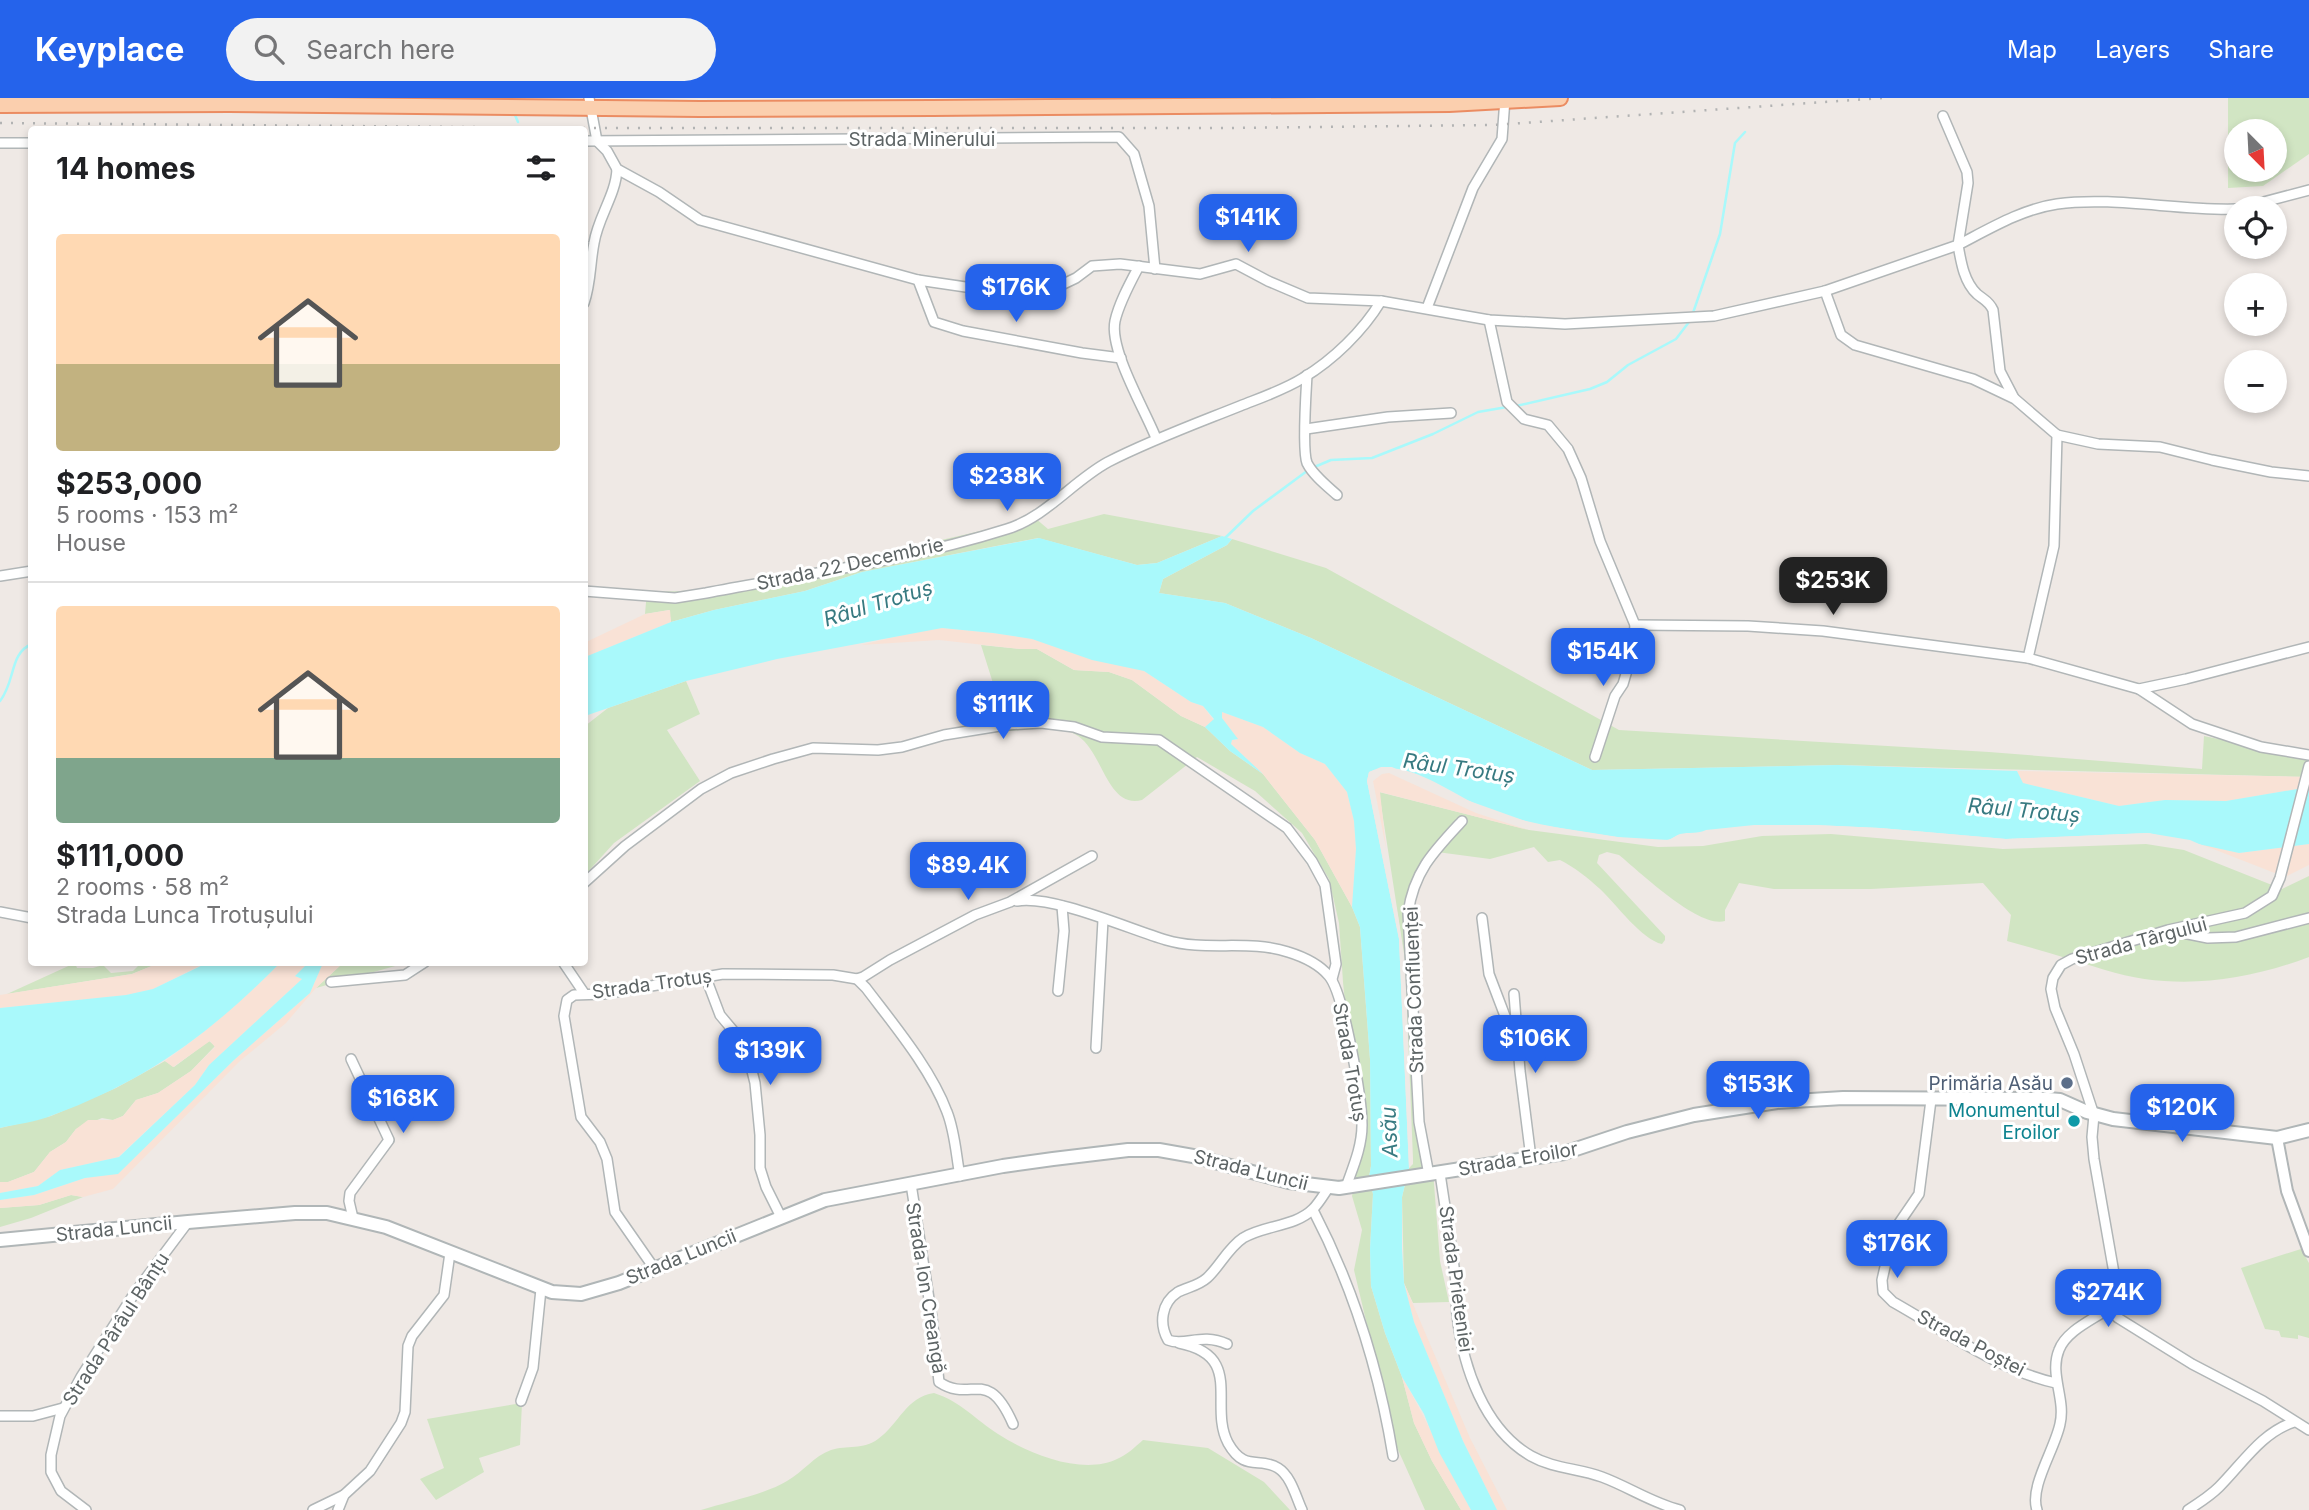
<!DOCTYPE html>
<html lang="en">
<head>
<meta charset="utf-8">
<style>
  body { margin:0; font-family:Inter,sans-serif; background:#f2f2f2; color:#202124; height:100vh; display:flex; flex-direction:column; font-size:26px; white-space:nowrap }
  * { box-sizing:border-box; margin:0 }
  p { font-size:23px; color:#757577 }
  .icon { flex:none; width:38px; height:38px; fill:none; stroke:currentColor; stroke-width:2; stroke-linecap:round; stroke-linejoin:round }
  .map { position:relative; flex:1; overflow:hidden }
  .sheet { position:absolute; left:28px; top:28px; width:560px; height:840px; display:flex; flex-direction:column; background:#fff; border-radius:7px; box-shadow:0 4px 10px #0003 }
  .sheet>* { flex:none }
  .needle { width:46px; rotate:156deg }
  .buttons { position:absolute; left:2224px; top:21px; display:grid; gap:14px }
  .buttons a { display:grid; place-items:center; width:63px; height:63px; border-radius:50%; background:#fff; box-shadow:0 4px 10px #0003; font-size:35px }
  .price { position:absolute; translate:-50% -60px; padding:0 16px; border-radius:14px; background:#2563eb; color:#fff; font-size:23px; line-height:46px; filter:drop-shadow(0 2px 4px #0008) }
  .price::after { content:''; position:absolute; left:50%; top:42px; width:21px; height:16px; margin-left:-10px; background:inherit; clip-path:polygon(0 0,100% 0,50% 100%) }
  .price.current { background:#222; color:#fff }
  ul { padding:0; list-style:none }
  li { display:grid; align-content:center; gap:14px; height:371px; padding:0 28px }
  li+li { border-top:2px solid #e0e0e0 }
  li span { display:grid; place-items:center; height:217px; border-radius:7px; color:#555 }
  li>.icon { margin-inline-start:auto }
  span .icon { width:126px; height:126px; fill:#fffc; stroke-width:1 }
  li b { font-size:30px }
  h2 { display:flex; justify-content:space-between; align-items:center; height:84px; padding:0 28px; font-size:30px }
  header { display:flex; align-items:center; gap:42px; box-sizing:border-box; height:98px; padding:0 35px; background:#2563eb; color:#fff }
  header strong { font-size:33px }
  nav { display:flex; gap:38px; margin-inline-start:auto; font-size:24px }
  .search { width:490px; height:63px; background:#f2f2f2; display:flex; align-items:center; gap:18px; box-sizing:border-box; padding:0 24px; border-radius:38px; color:#757577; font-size:26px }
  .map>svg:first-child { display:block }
  .green { fill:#d1e5c3; fill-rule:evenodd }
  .sand { fill:#f9e2d6 }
  .water { fill:#a9f9fb }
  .pier { fill:#efe9e5 }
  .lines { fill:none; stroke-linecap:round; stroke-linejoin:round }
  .stream { stroke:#a9f9fb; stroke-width:2.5 }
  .minor-casing { stroke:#b1b6b7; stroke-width:12 }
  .tertiary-casing { stroke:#b1b6b7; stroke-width:14 }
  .secondary-casing { stroke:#b0b6b7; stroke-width:16 }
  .primary-casing { stroke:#eb8c62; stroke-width:18 }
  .minor { stroke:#fff; stroke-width:9 }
  .tertiary { stroke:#fff; stroke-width:10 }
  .secondary { stroke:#fff; stroke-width:12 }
  .primary { stroke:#fbcfae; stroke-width:14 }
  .rail { stroke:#b2b3b3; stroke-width:2.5; stroke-dasharray:2 9; stroke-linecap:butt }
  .service-dot { fill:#5c6f8a; stroke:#fff; stroke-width:2.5 }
  .culture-dot { fill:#0f9aa8; stroke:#fff; stroke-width:2.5 }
  .labels { text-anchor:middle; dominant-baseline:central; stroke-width:6; stroke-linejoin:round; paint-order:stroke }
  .street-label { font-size:19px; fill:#5d6465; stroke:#fff }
  .service-label { font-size:19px; fill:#4e5e75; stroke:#fff; text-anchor:end }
  .culture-label { font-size:19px; fill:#0d838f; stroke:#fff; text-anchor:end }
  .water-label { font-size:21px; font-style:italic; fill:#377a81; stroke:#fff }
</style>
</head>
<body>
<header>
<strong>Keyplace</strong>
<div class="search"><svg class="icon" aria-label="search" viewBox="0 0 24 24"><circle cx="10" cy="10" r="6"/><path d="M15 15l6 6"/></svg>Search here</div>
<nav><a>Map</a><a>Layers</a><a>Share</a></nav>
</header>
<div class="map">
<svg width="2309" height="1412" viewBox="0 0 2309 1412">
  <rect width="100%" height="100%" fill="#efe9e5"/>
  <g class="green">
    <path d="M2228 0H2309V56L2263 88 2228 90ZM2236 33H2275V72H2236Z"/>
    <path d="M1104 416 1222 438 1157 465 1137 467 1038 440 862 474 805 493 714 512 671 524 669 512 645 516 647 493C695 496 743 485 790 475 872 459 953 439 1035 420L1048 431Z"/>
    <path d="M1232 441 1326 470 1619 632 1989 654 2202 671 2204 638 2309 660V679L1838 667 1592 672 1311 540 1225 505 1159 495 1163 481 1227 447Z"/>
    <path d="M981 547 1021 551H1037L1074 572 1109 574 1132 582 1181 618 1205 629 1230 653 1263 676 1315 742 1352 809 1360 829 1370 961 1371 1068 1369 1079 1373 1096 1370 1151 1371 1188 1385 1235 1402 1279 1414 1325 1432 1363 1461 1412H1425L1395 1345 1354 1172 1362 1132 1352 1098 1356 1080 1352 1065 1357 1027 1343 884 1339 825 1329 781 1302 735 1255 693 1197 659 1142 702C1107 711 1103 654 1078 638 1060 626 1028 632 1008 633Z"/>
    <path d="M686 583 700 616 667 632 700 683 614 745 585 777V628L608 610Z"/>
    <path d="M1379 694 1529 732 1658 749 1703 748 1762 738 1831 736 2003 751 2146 746 2184 752 2282 791 2309 778V859C2243 884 2173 893 2105 872 2072 862 2040 852 2007 843L2011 817 1983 785 1871 791H1774L1739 785 1725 812V823C1699 831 1640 774 1619 757L1607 754 1599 757 1597 765 1665 838V842L1662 846C1642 842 1616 806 1600 791 1588 780 1574 769 1560 762L1548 764 1534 749 1490 761 1437 754 1428 768 1415 796 1412 832 1424 1022 1433 1073 1440 1163 1449 1204 1413 1205 1404 1185 1402 1099 1409 1070 1413 1066V1061L1405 862Z"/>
    <path d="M75 865 77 870H93L103 867 111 875 133 873 141 865H159L132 876 7 896Z"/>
    <path d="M343 865H406L316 890Z"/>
    <path d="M209 943 215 948 191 973 158 995 136 1002 123 1018 113 1022 102 1020 76 1031 66 1044 50 1054 34 1074 8 1084H0V1030L51 1018 116 990 165 963 174 969Z"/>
    <path d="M71 1097 83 1099 31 1120 0 1129V1110L39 1107Z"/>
    <path d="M2301 1151 2309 1165V1240L2298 1237V1241L2281 1239 2279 1233 2265 1231 2241 1170Z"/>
    <path d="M934 1295C960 1303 976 1322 998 1336 1027 1355 1082 1378 1117 1361 1127 1357 1135 1349 1143 1342L1208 1350 1264 1384 1290 1412H701C726 1404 766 1396 787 1383 803 1374 814 1358 831 1352 847 1347 863 1352 878 1341 899 1326 906 1299 934 1295Z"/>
    <path d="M522 1305 520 1347 479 1360 484 1374 436 1402 420 1381 444 1370 427 1321Z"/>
  </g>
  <g class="sand">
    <path d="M670 512 671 524 585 559 584 545 645 516Z"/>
    <path d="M942 530 993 535 1032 541 1144 573 1191 604 1203 608 1214 623 1205 629 1181 618 1132 582 1109 574 1074 572 1037 551H1021L939 542 861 547 915 534Z"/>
    <path d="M1222 614 1263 629 1300 655 1325 666 1347 694 1354 723 1356 751 1352 809 1315 742 1263 676 1231 646 1232 642H1237L1222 620Z"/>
    <path d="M2017 673 2309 679V689L2226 703 2165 702 2119 708 2022 685Z"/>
    <path d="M1389 675 1476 715 1528 732 1380 694 1386 750 1373 683 1382 676Z"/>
    <path d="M2190 742 2239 755 2309 746V767L2285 779Z"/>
    <path d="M159 865H205L153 891 127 897 0 910V897L132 876Z"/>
    <path d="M280 865H308L295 878 302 881 209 967 195 987 118 1059 60 1072 38 1088 0 1095V1084H8L34 1074 50 1054 66 1044 76 1031 88 1022H113L123 1018 136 1002 158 995 191 973 215 949 210 943 173 969 165 963C206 934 244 901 280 865Z"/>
    <path d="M323 865H343L316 890 286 925 240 963 113 1091 83 1099 71 1097 39 1107 0 1110V1102L34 1097 85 1080 118 1075 234 962 310 895Z"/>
    <path d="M1404 1185 1470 1340 1507 1412H1497L1463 1343 1414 1224Z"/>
    <path d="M1402 1279C1427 1322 1447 1368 1471 1412H1461L1432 1363 1414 1325Z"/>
  </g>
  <g class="water">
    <path d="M1222 438 1232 441 1227 447 1163 481 1159 495 1225 505 1311 540 1592 672 1838 667 2017 673 2023 685 2119 708 2165 702 2226 703 2309 689V746L2239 755 2148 735 2006 741 1880 730 1815 727H1754L1706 732C1698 736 1689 734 1680 736 1675 738 1671 742 1666 742 1642 744 1615 739 1591 735 1553 729 1514 723 1478 707 1445 692 1405 659 1369 674L1367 683 1399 841 1409 1070 1402 1099V1151L1404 1185 1414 1224 1463 1343 1497 1412H1471L1439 1354 1424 1316 1402 1279 1385 1235 1371 1188 1370 1151 1373 1096 1369 1079 1371 1068 1370 961 1360 829 1352 809 1356 751 1354 723 1347 694 1325 666 1300 655 1263 629 1222 614V620L1238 641 1232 642 1231 646 1263 676 1230 653 1205 629 1214 621 1203 608 1191 604 1144 573 1092 562 1032 541 993 535 942 530 777 561 686 583 585 618V559L671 524 714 512 805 493 862 474 1039 440 1137 467 1157 465Z"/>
    <path d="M207 865H280C211 935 146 983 53 1017 36 1024 17 1026 0 1030V910L126 897 153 891Z"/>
    <path d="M308 865H323L310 895 234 962 118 1076 85 1080 34 1097 0 1102V1095L38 1088 60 1072 119 1059 195 987 209 967 302 881 295 878Z"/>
  </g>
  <g class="pier">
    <path d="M1381 669H1392L1434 689 1391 672H1382L1372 676 1371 683 1398 818 1404 861 1412 1066 1409 1070 1399 841 1367 683 1369 674Z"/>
    <path d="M1447 695 1534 726 1567 731 1618 739 1669 742 1678 737 1700 735 1704 737 1679 740 1669 746 1618 743 1533 729 1478 710Z"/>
    <path d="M1815 727 1880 730 2006 741 2148 735 2190 742 2215 753 2148 739 2006 745 1880 733 1765 731Z"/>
  </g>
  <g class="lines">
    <g class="stream">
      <path d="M504 0H505"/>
      <path d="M515 17 518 24"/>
      <path d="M1693 215 1720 136 1735 45 1745 34"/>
      <path d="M1516 308 1590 291 1607 284 1628 267 1676 241 1689 224"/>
      <path d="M1312 370 1331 362 1372 360 1433 336 1478 314 1507 309"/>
      <path d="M1224 441 1253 413 1307 373"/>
      <path d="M0 603C16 583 9 555 32 546"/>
    </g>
    <defs>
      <g id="minor">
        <path d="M589 0 597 43 607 53 617 71 659 94 700 122 918 182 1027 198 1053 191 1076 180 1092 168 1120 166 1200 176 1236 166 1268 183 1308 200 1381 203 1489 222 1565 226 1714 218 1825 193 1958 147 1968 85 1967 74 1943 18"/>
        <path d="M584 43 1119 39 1134 56 1149 108 1155 171"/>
        <path d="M0 45H32"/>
        <path d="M2241 110 2309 92"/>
        <path d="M1139 168C1130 185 1119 205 1115 223 1109 252 1145 312 1156 340"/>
        <path d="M918 182 934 224 963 233 1082 255 1121 260"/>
        <path d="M1825 193 1841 237 1855 247 1973 281 2015 301 2057 337 2054 448 2028 560 2139 591 2186 581 2309 549"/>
        <path d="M584 205C591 185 590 165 594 145 598 119 616 97 617 71"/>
        <path d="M1427 210 1473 90 1502 41 1505 1"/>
        <path d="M1489 222 1507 304 1524 321 1548 327 1568 351 1581 380 1600 443 1635 527 1633 552 1623 586 1615 598 1595 659"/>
        <path d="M1307 277C1306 295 1302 352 1307 365 1313 377 1327 388 1337 397"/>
        <path d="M2014 300 2000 273 1993 212C1989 203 1984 202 1977 196 1964 184 1961 164 1958 147 1989 131 2022 111 2057 106 2113 98 2179 113 2236 111"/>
        <path d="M1306 331 1388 319 1451 315"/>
        <path d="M2057 337 2098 346 2160 349 2212 362 2271 374 2309 378"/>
        <path d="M0 478 32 473"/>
        <path d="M584 493 675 500 706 495C806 476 909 462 1007 431 1046 419 1073 383 1108 364 1151 342 1195 326 1240 308 1260 300 1284 292 1303 280 1333 262 1363 233 1381 203"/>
        <path d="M1635 527 1748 528 1823 533 2028 560"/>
        <path d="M2139 591 2192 626 2261 649 2309 657"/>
        <path d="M2309 668 2280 780 2272 798 2245 815 2168 832 2072 861 2061 867 2053 880 2051 891 2055 910 2074 956 2094 1017 2092 1039 2094 1061 2114 1175 2108 1211 2118 1220 2192 1266 2263 1303 2309 1332"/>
        <path d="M584 785 625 748 701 691 731 675 773 661 813 650 878 652 902 649 944 637 1006 627 1041 625 1074 629 1102 639 1159 642 1287 730 1312 763 1325 787 1336 866 1332 881"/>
        <path d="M1017 803C1053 797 1129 831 1166 842 1205 854 1249 841 1288 854 1301 858 1319 866 1329 878 1344 896 1362 1001 1362 1027 1362 1049 1353 1069 1346 1089"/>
        <path d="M0 814 32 820"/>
        <path d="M1482 820 1489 876 1513 939"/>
        <path d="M2173 833 2208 840 2236 839 2309 820"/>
        <path d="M563 864 584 895"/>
        <path d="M706 880 720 917 741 942 749 961 755 985 760 1037V1070L766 1089 781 1119"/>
        <path d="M857 881 866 890C894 927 931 971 947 1014 955 1034 956 1057 960 1078"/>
        <path d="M331 884 405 877 425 864"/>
        <path d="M1058 893 1064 833 1062 808"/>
        <path d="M1514 896 1520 973 1531 1060"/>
        <path d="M1096 950 1103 822"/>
        <path d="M351 961 389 1042 350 1095 349 1103 353 1120"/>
        <path d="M1931 1002 1919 1096 1893 1134 1882 1182 1883 1194 1893 1204C1943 1232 2000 1273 2056 1285"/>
        <path d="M1440 1075C1445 1111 1452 1148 1456 1185 1457 1196 1456 1207 1457 1217 1463 1269 1484 1331 1531 1358 1554 1371 1578 1370 1602 1379 1629 1389 1652 1405 1680 1412"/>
        <path d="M1429 1077 1419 1024 1408 815C1414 773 1434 753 1462 723"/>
        <path d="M911 1086 932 1220 939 1284C972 1306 987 1267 1013 1326"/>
        <path d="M1313 1112C1353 1189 1379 1272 1393 1358"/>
        <path d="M654 1170 615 1114 607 1061 600 1044 581 1019 564 918 567 902 574 897 603 896 723 876 833 877 857 881 863 879 890 862 975 817 1010 804 1092 758"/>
        <path d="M1179 1245C1245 1258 1208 1307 1228 1345 1245 1375 1259 1358 1278 1370 1291 1378 1296 1399 1302 1412"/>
        <path d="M1227 1246C1201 1234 1185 1249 1168 1242 1159 1226 1161 1205 1178 1194 1188 1189 1198 1188 1207 1180 1220 1168 1228 1150 1243 1140 1264 1127 1295 1129 1313 1111 1319 1105 1324 1096 1329 1089"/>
        <path d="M521 1303 533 1270 541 1191"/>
        <path d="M0 1318H33L63 1310"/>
        <path d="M86 1412 61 1393 51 1374V1357L60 1318 81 1279 134 1196 188 1124"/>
        <path d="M313 1412 344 1397"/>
        <path d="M338 1412 344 1397 370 1373 401 1325 405 1314 408 1248 412 1238 444 1197 450 1155"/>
        <path d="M2037 1412C2029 1389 2055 1351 2060 1326 2066 1301 2049 1276 2059 1252 2066 1233 2092 1222 2108 1211"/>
        <path d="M2188 1412C2199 1405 2210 1398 2219 1389 2243 1365 2261 1335 2294 1324"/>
      </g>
      <path id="tertiary" d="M2277 1040 2287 1093 2309 1153"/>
      <path id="secondary" d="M0 1142 188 1124 295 1115H327L386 1129 552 1194 581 1196 619 1185 825 1102 1003 1068 1053 1061 1128 1052H1159L1193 1058 1289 1084 1339 1090 1564 1055 1627 1034 1694 1017 1777 1004 1843 1000 2048 1001 2060 1002 2087 1014 2113 1021 2277 1040 2309 1032"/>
      <path id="primary" d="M0 7 229 6 700 11 932 10 1449 6 1560 0"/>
    </defs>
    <use href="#minor" class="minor-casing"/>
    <use href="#tertiary" class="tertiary-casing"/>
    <use href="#secondary" class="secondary-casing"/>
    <use href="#primary" class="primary-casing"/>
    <use href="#minor" class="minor"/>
    <use href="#tertiary" class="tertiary"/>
    <use href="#secondary" class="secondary"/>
    <use href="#primary" class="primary"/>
    <path class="rail" d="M0 25 581 30H1228L1494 27 1882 0"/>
  </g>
  <circle class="service-dot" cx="2067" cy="985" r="7"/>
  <circle class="culture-dot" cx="2074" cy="1023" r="7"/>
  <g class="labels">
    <g class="street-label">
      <text x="922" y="41">Strada Minerului</text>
      <text transform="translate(850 466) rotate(-12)">Strada 22 Decembrie</text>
      <text transform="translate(2141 843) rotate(-15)">Strada Târgului</text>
      <text transform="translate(652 886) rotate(-8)">Strada Trotuș</text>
      <text transform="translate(1414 892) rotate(-92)">Strada Confluenței</text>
      <text transform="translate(1350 964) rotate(80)">Strada Trotuș</text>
      <text transform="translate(1518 1061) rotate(-10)">Strada Eroilor</text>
      <text transform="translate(1251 1072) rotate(14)">Strada Luncii</text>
      <text transform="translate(114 1131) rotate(-6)">Strada Luncii</text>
      <text transform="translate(681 1159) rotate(-22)">Strada Luncii</text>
      <text transform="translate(1456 1181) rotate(82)">Strada Prieteniei</text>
      <text transform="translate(926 1190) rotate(81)">Strada Ion Creangă</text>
      <text transform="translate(116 1231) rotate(-57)">Strada Pârâul Bânțu</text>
      <text transform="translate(1971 1245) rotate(28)">Strada Poștei</text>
    </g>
    <g class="service-label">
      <text x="2053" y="985">Primăria Asău</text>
    </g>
    <g class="culture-label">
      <text x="2060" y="1012">Monumentul<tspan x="2060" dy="22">Eroilor</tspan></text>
    </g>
    <g class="water-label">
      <text transform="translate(878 505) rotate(-17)">Râul Trotuș</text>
      <text transform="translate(1459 670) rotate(8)">Râul Trotuș</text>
      <text transform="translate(2024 712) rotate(5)">Râul Trotuș</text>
      <text transform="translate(1389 1034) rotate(-92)">Asău</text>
    </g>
  </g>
</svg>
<div class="buttons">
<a><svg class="needle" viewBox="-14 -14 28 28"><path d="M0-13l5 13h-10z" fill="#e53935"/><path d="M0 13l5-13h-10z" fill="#757577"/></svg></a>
<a><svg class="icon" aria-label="locate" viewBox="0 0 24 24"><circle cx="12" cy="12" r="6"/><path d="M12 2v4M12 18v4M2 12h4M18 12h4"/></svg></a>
<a>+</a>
<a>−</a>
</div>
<b class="price" style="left:1248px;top:156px">$141K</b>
<b class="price" style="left:1016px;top:226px">$176K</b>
<b class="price" style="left:1007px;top:415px">$238K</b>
<b class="price current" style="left:1833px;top:519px">$253K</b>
<b class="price" style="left:1603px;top:590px">$154K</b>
<b class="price" style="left:1003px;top:643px">$111K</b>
<b class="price" style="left:968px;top:804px">$89.4K</b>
<b class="price" style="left:1535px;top:977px">$106K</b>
<b class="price" style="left:770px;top:989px">$139K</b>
<b class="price" style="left:1758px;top:1023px">$153K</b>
<b class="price" style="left:403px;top:1037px">$168K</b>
<b class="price" style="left:2182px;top:1046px">$120K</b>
<b class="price" style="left:1897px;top:1182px">$176K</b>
<b class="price" style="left:2108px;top:1231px">$274K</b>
<section class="sheet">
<h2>14 homes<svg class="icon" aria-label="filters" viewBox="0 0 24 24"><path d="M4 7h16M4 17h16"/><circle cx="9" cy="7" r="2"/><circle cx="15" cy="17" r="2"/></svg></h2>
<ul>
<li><span style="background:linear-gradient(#ffd9b3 60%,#c2b280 0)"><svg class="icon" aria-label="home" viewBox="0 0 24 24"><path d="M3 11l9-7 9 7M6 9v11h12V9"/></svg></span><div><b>$253,000</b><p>5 rooms · 153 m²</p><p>House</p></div></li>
<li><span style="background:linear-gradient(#ffd9b3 70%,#7fa58c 0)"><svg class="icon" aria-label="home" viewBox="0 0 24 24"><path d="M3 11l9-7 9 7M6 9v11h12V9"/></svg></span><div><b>$111,000</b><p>2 rooms · 58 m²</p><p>Strada Lunca Trotușului</p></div></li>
</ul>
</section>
</div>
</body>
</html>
